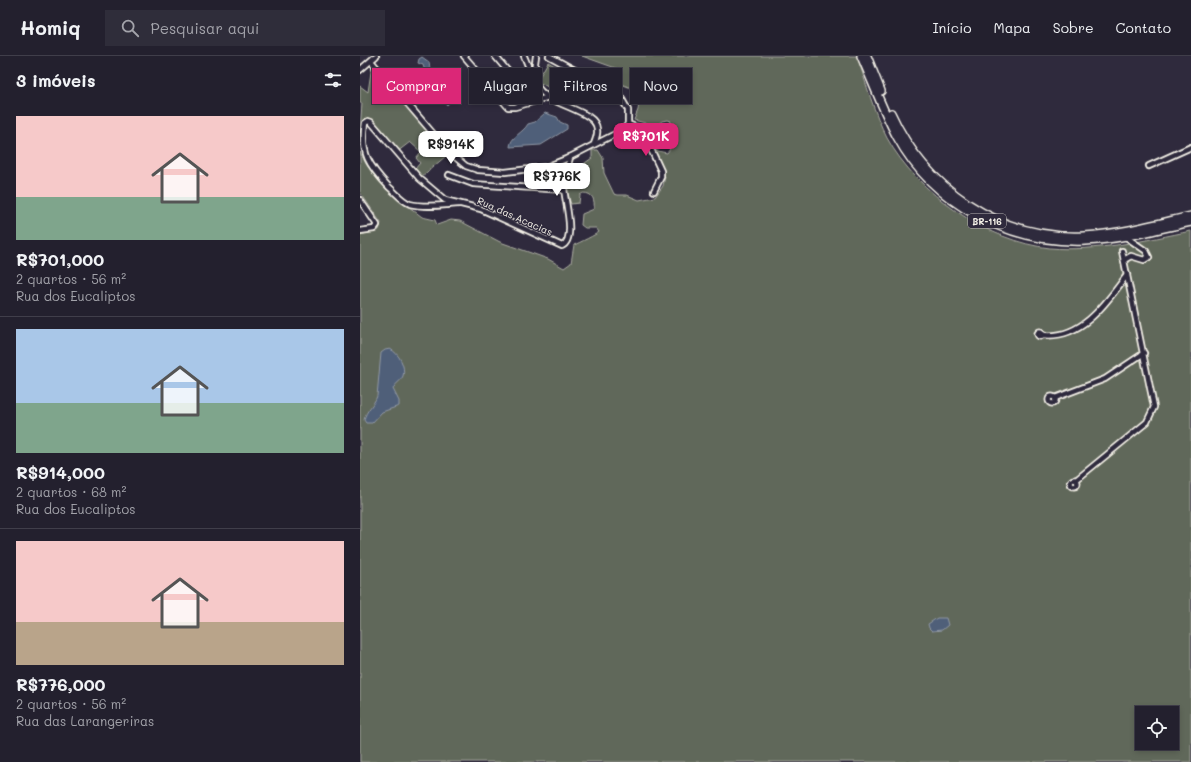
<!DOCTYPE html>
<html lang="pt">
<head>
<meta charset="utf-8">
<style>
  body { margin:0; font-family:Mali,sans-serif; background:#2f2d3a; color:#f1f3f6; height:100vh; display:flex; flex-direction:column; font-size:15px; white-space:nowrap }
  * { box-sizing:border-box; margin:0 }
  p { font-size:13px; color:#a3a3aa }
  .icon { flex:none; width:22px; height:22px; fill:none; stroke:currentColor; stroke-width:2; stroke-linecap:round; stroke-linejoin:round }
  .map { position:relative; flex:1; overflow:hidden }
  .details { display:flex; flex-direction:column; background:#23202e; width:360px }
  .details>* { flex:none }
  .hud { position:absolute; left:12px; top:12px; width:380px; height:36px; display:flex; gap:8px }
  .fabs { position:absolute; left:775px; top:650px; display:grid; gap:8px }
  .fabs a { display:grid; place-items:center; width:44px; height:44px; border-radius:0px; background:#23202e; box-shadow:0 2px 6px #0003,0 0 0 1px #403e4a; font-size:20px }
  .price { position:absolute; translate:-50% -34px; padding:0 9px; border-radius:8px; background:#fff; color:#222; font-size:13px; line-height:26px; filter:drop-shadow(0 1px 2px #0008) }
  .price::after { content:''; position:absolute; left:50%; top:24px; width:12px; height:9px; margin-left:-6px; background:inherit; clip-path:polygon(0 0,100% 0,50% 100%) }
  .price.current { background:#db2777; color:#fff }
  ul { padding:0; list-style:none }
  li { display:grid; align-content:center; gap:8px; height:212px; padding:0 16px }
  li+li { border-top:1px solid #403e4a }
  li span { display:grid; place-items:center; height:124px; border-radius:0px; color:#555 }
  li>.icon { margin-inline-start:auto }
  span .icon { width:72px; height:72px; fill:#fffc; stroke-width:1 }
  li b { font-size:17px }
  h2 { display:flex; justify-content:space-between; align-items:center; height:48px; padding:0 16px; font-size:17px }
  .tag { padding:0 14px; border-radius:0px; background:#23202e; box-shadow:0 2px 6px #0003,0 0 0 1px #403e4a; font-size:14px; line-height:36px }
  .tag.current { background:#db2777; color:#fff }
  header { display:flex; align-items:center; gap:24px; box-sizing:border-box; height:56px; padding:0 20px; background:#23202e; border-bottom:1px solid #403e4a }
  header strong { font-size:19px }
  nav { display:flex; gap:22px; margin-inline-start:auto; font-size:14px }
  .search { width:280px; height:36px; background:#2f2d3a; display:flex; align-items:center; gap:10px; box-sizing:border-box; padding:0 14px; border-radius:0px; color:#a3a3aa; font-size:15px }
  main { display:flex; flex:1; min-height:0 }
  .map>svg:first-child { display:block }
  .green { fill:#61675a; stroke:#aaaca1; fill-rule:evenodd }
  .water { fill:#4f5f79; stroke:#9199a5 }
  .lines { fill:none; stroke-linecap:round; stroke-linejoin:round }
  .minor-casing { stroke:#f4f1e8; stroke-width:8 }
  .highway-casing { stroke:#f4f1e8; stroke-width:10 }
  .minor { stroke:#2f2a3d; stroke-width:4.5 }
  .highway { stroke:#2f2a3d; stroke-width:7 }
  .labels { text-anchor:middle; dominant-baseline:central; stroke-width:3; stroke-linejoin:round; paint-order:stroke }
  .shield { fill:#2f2a3d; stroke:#b9b5b5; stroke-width:1 }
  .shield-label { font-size:9px; font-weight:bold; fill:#f4f1e8 }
  .street-label { font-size:10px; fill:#f4f1e8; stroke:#2f2a3d }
</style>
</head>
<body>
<header>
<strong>Homiq</strong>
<div class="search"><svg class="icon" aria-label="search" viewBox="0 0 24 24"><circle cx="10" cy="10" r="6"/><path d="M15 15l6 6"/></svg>Pesquisar aqui</div>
<nav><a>Início</a><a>Mapa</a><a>Sobre</a><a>Contato</a></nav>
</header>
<main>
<section class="details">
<h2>3 imóveis<svg class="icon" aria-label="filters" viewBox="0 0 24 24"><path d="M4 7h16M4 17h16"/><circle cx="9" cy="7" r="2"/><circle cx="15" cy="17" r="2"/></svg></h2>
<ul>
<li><span style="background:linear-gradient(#f6c9c9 65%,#7fa58c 0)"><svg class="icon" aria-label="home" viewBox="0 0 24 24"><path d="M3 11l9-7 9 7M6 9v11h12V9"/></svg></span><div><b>R$701,000</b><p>2 quartos · 56 m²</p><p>Rua dos Eucaliptos</p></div></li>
<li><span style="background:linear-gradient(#a9c7e8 60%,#7fa58c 0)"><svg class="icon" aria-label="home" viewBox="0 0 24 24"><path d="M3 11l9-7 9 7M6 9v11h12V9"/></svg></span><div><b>R$914,000</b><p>2 quartos · 68 m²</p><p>Rua dos Eucaliptos</p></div></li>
<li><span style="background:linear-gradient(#f6c9c9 65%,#b9a48a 0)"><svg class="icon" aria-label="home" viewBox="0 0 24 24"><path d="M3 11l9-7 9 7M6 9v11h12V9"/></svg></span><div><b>R$776,000</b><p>2 quartos · 56 m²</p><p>Rua das Larangeriras</p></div></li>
</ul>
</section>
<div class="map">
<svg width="831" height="706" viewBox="0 0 831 706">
  <rect width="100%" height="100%" fill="#2f2a3d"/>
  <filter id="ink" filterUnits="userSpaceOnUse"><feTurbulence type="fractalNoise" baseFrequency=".025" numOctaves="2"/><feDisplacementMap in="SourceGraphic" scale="8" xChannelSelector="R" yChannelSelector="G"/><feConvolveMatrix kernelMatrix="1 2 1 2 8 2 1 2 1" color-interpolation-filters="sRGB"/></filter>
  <g filter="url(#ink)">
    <g class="green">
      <path d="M222 0H497C506 27 514 57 527 82 557 137 628 186 690 192 735 196 787 184 831 175V706H0V179L19 174 21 167 0 136V96L6 108 26 133 62 161 75 164 77 169 91 164 100 165 140 186 188 203 204 212 211 207 214 189C219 187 237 178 239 176L236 172H225L221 169 222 158 234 153C235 144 233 137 223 137L220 139 219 147 211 148 207 135 208 123 214 122 218 112 232 102V94H238L243 102 244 117 254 138 258 139H267L279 144 295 141 303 130 305 121 293 94 307 97 310 93 304 81 311 65 308 64 302 65 289 75 285 67 274 64 278 54 281 36 256 26 261 14ZM782 657H812V687H782Z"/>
      <path d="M188 6 226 28 215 46 177 25Z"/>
      <path d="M12 9 92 101 90 103 86 100 61 121 54 114 60 107 56 102 61 96 50 86 37 96 7 63 1 67 0 77 2 47H0V30L8 36Z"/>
    </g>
    <g class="water">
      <path d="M62 1 69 6 71 19 70 22 67 21 63 9 58 7 59 3Z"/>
      <path d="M80 27 83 29 93 43 87 49 73 35Z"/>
      <path d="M185 57 197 61 200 66 207 69V73L181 89 150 91C150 81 163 77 168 68L175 66Z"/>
      <path d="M30 293C39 297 46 311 43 320 41 326 35 327 33 333L39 345V350L22 356 12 367H6L4 364C6 354 14 349 17 340L21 297 25 294Z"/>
      <path d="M577 562H586L588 569 582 574 572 575 569 572 568 568Z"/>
    </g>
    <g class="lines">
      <defs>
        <g id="minor">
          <path d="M104 0 148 51H155L189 41"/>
          <path d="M135 0 173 45"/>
          <path d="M164 0 174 24"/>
          <path d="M176 0C175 8 172 20 176 28 185 50 236 53 237 73 238 78 236 83 234 88"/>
          <path d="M11 5 88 95 106 110 118 114 145 116 186 111 206 103 263 74 268 68V54L259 38 189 0"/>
          <path d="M0 14 16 0"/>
          <path d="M268 68 278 72 283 76 301 115V121L294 135"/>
          <path d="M789 110 831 91"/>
          <path d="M89 119 113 128 204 134"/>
          <path d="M0 144 17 169 14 173 0 175"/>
          <path d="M99 148C84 149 65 152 50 148 42 145 36 137 29 131 9 110 0 97 5 67L8 65 11 66 59 122 85 144 121 153 202 190C217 183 204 143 204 131 204 121 208 111 210 101"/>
          <path d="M764 204 771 200 784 204 789 201 786 195 766 181"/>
          <circle cx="680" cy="278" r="2.5"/>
          <path d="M682 279C722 284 747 246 767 219"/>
          <circle cx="692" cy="344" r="3.5"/>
          <path d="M695 342 745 323 784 297"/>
          <circle cx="714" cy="427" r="3.5"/>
          <path d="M716 424 787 366 794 351 762 195"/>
        </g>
        <g id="highway">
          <path d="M501 0C513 27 523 55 537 81 574 149 650 188 726 185 759 184 799 173 831 166"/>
          <path d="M507 0 521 35"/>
          <path d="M531 57C565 132 640 184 724 180 760 178 796 168 831 160"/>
        </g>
      </defs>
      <use href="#minor" class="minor-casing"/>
      <use href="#highway" class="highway-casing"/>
      <use href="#minor" class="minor"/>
      <use href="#highway" class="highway"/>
    </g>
  </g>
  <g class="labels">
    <rect class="shield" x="608" y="158" width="38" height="14" rx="3"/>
    <g class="shield-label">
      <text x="627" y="165">BR-116</text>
    </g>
    <g class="street-label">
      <text transform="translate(155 160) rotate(24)">Rua das Acacias</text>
    </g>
  </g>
</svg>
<div class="fabs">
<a><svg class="icon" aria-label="locate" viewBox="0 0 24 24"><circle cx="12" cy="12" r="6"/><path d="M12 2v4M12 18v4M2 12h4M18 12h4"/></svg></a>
</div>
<b class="price current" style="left:286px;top:101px">R$701K</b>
<b class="price" style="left:91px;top:109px">R$914K</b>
<b class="price" style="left:197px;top:141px">R$776K</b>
<div class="hud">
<a class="tag current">Comprar</a>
<a class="tag">Alugar</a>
<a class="tag">Filtros</a>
<a class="tag">Novo</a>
</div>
</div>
</main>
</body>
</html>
